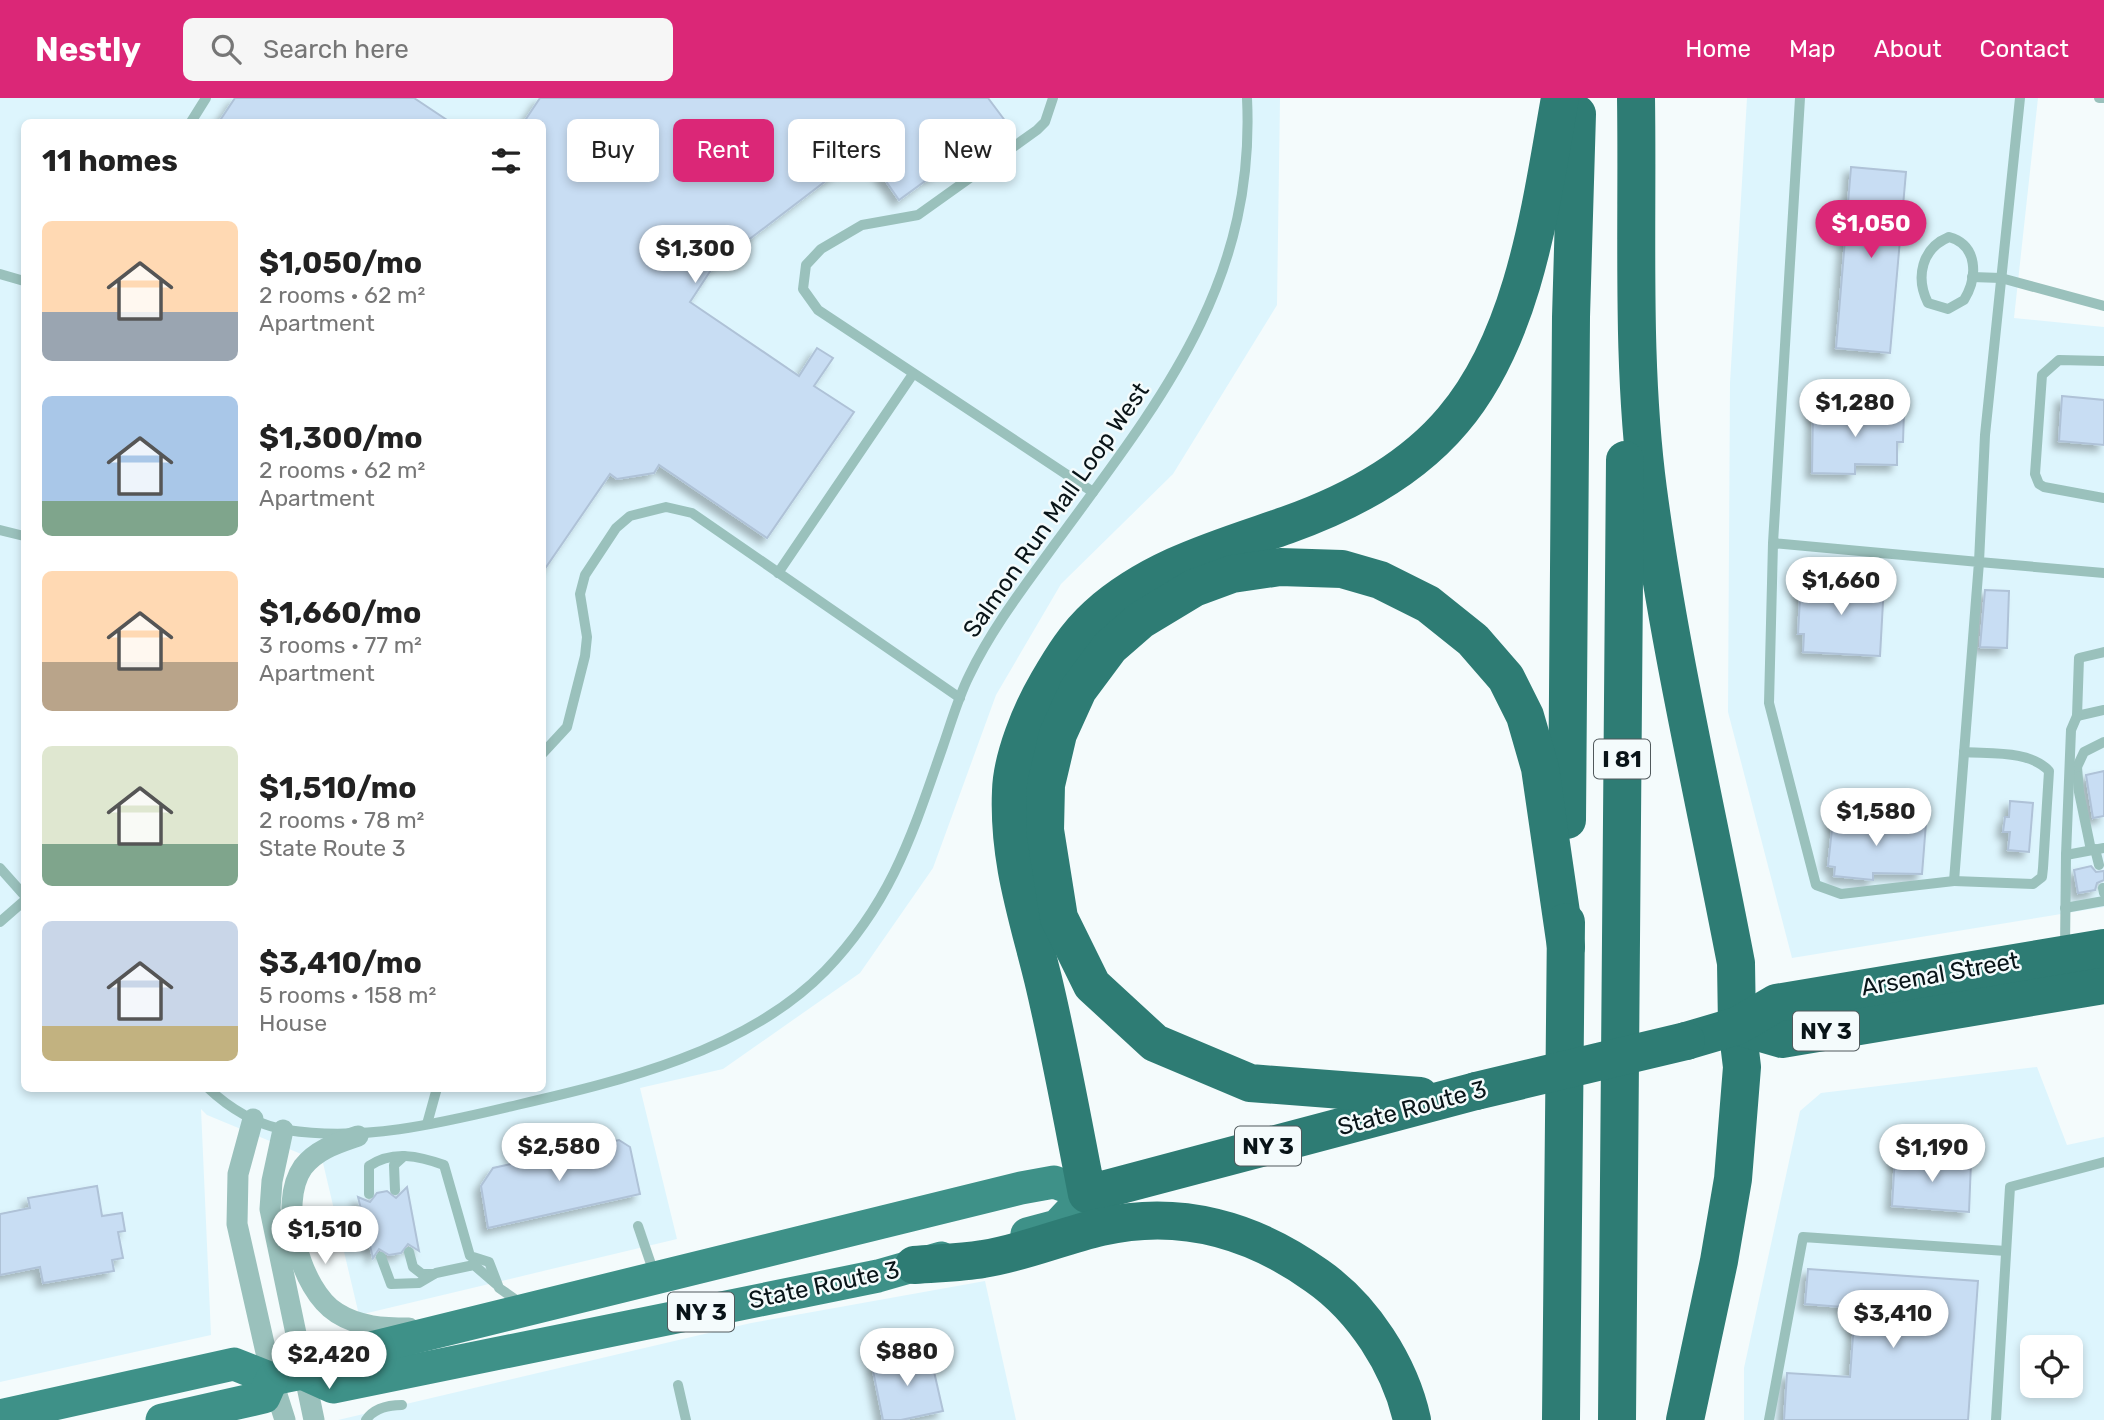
<!DOCTYPE html>
<html lang="en">
<head>
<meta charset="utf-8">
<style>
  body { margin:0; font-family:Rubik,sans-serif; background:#f6f6f6; color:#222; height:100vh; display:flex; flex-direction:column; font-size:26px; white-space:nowrap }
  * { box-sizing:border-box; margin:0 }
  p { font-size:23px; color:#767676 }
  .icon { flex:none; width:38px; height:38px; fill:none; stroke:currentColor; stroke-width:2; stroke-linecap:round; stroke-linejoin:round }
  .map { position:relative; flex:1; overflow:hidden }
  .side { position:absolute; left:21px; top:21px; width:525px; height:973px; display:flex; flex-direction:column; background:#fff; border-radius:10px; box-shadow:0 4px 10px #0003 }
  .side>* { flex:none }
  .guide { position:absolute; left:567px; top:21px; width:665px; height:63px; display:flex; gap:14px }
  .tools { position:absolute; left:2020px; top:1237px; display:grid; gap:14px }
  .tools a { display:grid; place-items:center; width:63px; height:63px; border-radius:10px; background:#fff; box-shadow:0 4px 10px #0003; font-size:35px }
  .price { position:absolute; translate:-50% -60px; padding:0 16px; border-radius:24px; background:#fff; color:#222; font-size:23px; line-height:46px; filter:drop-shadow(0 2px 4px #0008) }
  .price::after { content:''; position:absolute; left:50%; top:42px; width:21px; height:16px; margin-left:-10px; background:inherit; clip-path:polygon(0 0,100% 0,50% 100%) }
  .price.current { background:#db2777; color:#fff }
  ul { padding:0; list-style:none }
  li { display:flex; align-items:center; gap:21px; height:175px; padding:0 21px }
  li span { display:grid; place-items:center; flex:none; width:196px; height:140px; border-radius:10px; color:#555 }
  li>.icon { margin-inline-start:auto }
  span .icon { width:84px; height:84px; fill:#fffc; stroke-width:1 }
  li b { font-size:30px }
  h2 { display:flex; justify-content:space-between; align-items:center; height:84px; padding:0 21px; font-size:30px }
  .chip { padding:0 24px; border-radius:10px; background:#fff; box-shadow:0 4px 10px #0003; font-size:24px; line-height:63px }
  .chip.current { background:#db2777; color:#fff }
  header { display:flex; align-items:center; gap:42px; box-sizing:border-box; height:98px; padding:0 35px; background:#db2777; color:#fff }
  header strong { font-size:33px }
  nav { display:flex; gap:38px; margin-inline-start:auto; font-size:24px }
  .search { width:490px; height:63px; background:#f6f6f6; display:flex; align-items:center; gap:18px; box-sizing:border-box; padding:0 24px; border-radius:10px; color:#767676; font-size:26px }
  .map>svg:first-child { display:block }
  .built { fill:#ddf5fd; fill-rule:evenodd }
  .building { fill:#c8ddf3; stroke:#afc2d7; stroke-width:2; filter:url(#shadow) }
  .lines { fill:none; stroke-linecap:round; stroke-linejoin:round }
  .lane { stroke:#9ac1bc; stroke-width:10 }
  .street { stroke:#9ac1bc; stroke-width:21 }
  .primary { stroke:#3e9188; stroke-width:33 }
  .highway { stroke:#2e7c74; stroke-width:38 }
  .highway-bridge { stroke:#2e7c74; stroke-width:38 }
  .labels { text-anchor:middle; dominant-baseline:central; stroke-width:5; stroke-linejoin:round; paint-order:stroke }
  .shield { fill:#f4fbfc; stroke:#50595c; stroke-width:2 }
  .shield-label { font-size:23px; font-weight:bold; fill:#091418 }
  .street-label { font-size:24px; fill:#091418; stroke:#f4fbfc }
</style>
</head>
<body>
<header>
<strong>Nestly</strong>
<div class="search"><svg class="icon" aria-label="search" viewBox="0 0 24 24"><circle cx="10" cy="10" r="6"/><path d="M15 15l6 6"/></svg>Search here</div>
<nav><a>Home</a><a>Map</a><a>About</a><a>Contact</a></nav>
</header>
<div class="map">
<svg width="2104" height="1322" viewBox="0 0 2104 1322">
  <defs>
    <filter id="shadow"><feDropShadow dx="-6" dy="6" stdDeviation="3.5" flood-color="#0004"/></filter>
  </defs>
  <rect width="100%" height="100%" fill="#f4fbfc"/>
  <g class="built">
    <path d="M0 0H1280L1277 207 1173 376 1061 486 996 597 933 770 860 875 723 971 640 990 677 1141 359 1217 323 1065 207 1017 201 1011 211 1237 0 1284ZM24 24H542V990H24Z"/>
    <path d="M1747 0H2038L2014 220 2104 229V809L1792 860 1728 614 1730 285Z"/>
    <path d="M2037 969 2067 1047 2104 1039V1322H1744V1270L1800 1013 1821 995ZM2032 1250H2070V1288H2032Z"/>
    <path d="M985 1183 1016 1322H338L751 1225Z"/>
  </g>
  <g class="building">
    <path d="M235 0H414L450 24H219Z"/>
    <path d="M540 0H988L1006 24 899 102 865 53 713 169 690 204 799 278 817 250 833 260 814 288 854 314 767 440 659 367 654 375 617 381 610 376 542 475V24H524Z"/>
    <path d="M1851 69 1906 74 1890 255 1836 250Z"/>
    <path d="M2062 298 2104 302V347L2059 343Z"/>
    <path d="M1813 311 1904 313 1903 344H1897V367L1855 366V376L1812 375Z"/>
    <path d="M1801 482 1884 486 1880 558 1803 554 1804 536H1798Z"/>
    <path d="M1985 492 2009 493 2007 550 1980 549Z"/>
    <path d="M2104 673V718L2093 720 2086 677Z"/>
    <path d="M2010 703 2033 705 2029 754 2008 752 2010 734H2003L2005 719H2009Z"/>
    <path d="M1838 719 1869 722V725H1926L1922 776 1873 775V782L1834 778 1835 769 1828 768 1833 722Z"/>
    <path d="M2091 768 2096 774 2104 773V782L2097 785 2095 792 2078 795 2074 772Z"/>
    <path d="M619 1042 630 1049 640 1096 488 1130 481 1088 493 1070Z"/>
    <path d="M1895 1058 1971 1064 1969 1114 1892 1108Z"/>
    <path d="M97 1088 102 1118 122 1115 125 1133 118 1134 123 1160 112 1162 114 1173 43 1185 40 1169 0 1177V1116L30 1110 28 1100Z"/>
    <path d="M407 1089 419 1153 408 1146 401 1155 389 1157 379 1151 373 1160 358 1099 370 1104 377 1095 387 1093 396 1100Z"/>
    <path d="M1808 1171 1978 1183 1968 1322H1784L1787 1275 1850 1279 1855 1210 1805 1206Z"/>
    <path d="M930 1256 943 1313 901 1322H883L872 1268Z"/>
  </g>
  <g class="lines">
    <g class="lane">
      <path d="M1053 0 1045 24 1037 32 918 117 862 127 821 151 806 167 803 191 818 212 1093 394"/>
      <path d="M2020 0 1985 337 1979 464 2104 475"/>
      <path d="M2099 0H2104"/>
      <path d="M191 24 206 0"/>
      <path d="M1949 139C1978 147 1978 179 1964 202L1948 211 1928 205C1915 179 1922 150 1949 139Z"/>
      <path d="M0 176 24 183"/>
      <path d="M1972 179 2001 180 2104 208"/>
      <path d="M2104 263 2059 262 2042 277 2035 376 2039 386 2044 389 2104 400"/>
      <path d="M0 432 24 438"/>
      <path d="M1773 445 1979 464 1954 783 1841 796 1816 787 1769 605 1773 445 1800 0"/>
      <path d="M778 475 913 276"/>
      <path d="M2104 554 2079 560 2077 618 2104 612"/>
      <path d="M542 656 567 629 585 558 587 539 580 496 585 477 616 430 630 418 666 409 692 415 960 600"/>
      <path d="M2077 669 2079 694 2091 752"/>
      <path d="M2070 670 2077 669 2084 654 2104 644"/>
      <path d="M2095 751 2099 767"/>
      <path d="M2066 757 2071 632 2077 618"/>
      <path d="M0 770 24 797"/>
      <path d="M1954 783 2033 786 2042 779 2043 770 2049 673C2030 652 1990 656 1964 654"/>
      <path d="M2103 790 2104 795"/>
      <path d="M2065 810 2104 803"/>
      <path d="M0 824 24 803"/>
      <path d="M2065 851 2066 757 2104 750"/>
      <path d="M208 990C229 1010 258 1028 287 1032 365 1044 441 1025 517 1007 621 983 747 953 825 873 892 803 912 737 943 648 951 625 958 600 969 578 992 530 1024 489 1055 446 1159 304 1256 187 1247 0"/>
      <path d="M427 1026 437 990"/>
      <path d="M395 1092 394 1067 404 1058"/>
      <path d="M369 1096V1068C393 1052 419 1058 444 1067L470 1158 489 1164 499 1190 522 1206"/>
      <path d="M638 1128 654 1175"/>
      <path d="M409 1154 413 1169 422 1176H434"/>
      <path d="M381 1159 391 1186 419 1185 436 1175 474 1167 496 1186"/>
      <path d="M678 1287 686 1322"/>
      <path d="M366 1322C374 1310 387 1307 402 1307"/>
      <path d="M1769 1322 1803 1139 2006 1153"/>
      <path d="M1996 1322 2010 1089 2104 1064"/>
    </g>
    <g class="street">
      <path d="M253 1021 238 1076 237 1126 272 1281 285 1322"/>
      <path d="M283 1032 272 1083 270 1111 314 1322"/>
      <path d="M358 1038C338 1045 317 1051 303 1069 277 1106 300 1192 337 1215 359 1229 384 1230 409 1230"/>
    </g>
    <g class="primary">
      <path d="M302 1275 333 1289 878 1178 941 1160"/>
      <path d="M272 1281 302 1275 322 1262 1021 1090 1054 1084 1087 1096 1057 1128 1027 1136"/>
      <path d="M0 1318 234 1266 272 1281"/>
      <path d="M162 1322 264 1299 272 1281"/>
    </g>
    <g class="highway">
      <path d="M1636 0C1638 130 1631 263 1648 392 1669 550 1706 708 1736 865L1737 928 1742 969 1733 1081 1719 1163 1685 1322"/>
      <path d="M1567 722 1571 219 1577 16"/>
      <path d="M1737 928 1782 941 2104 887"/>
      <path d="M1686 943 1737 928 1776 905 2104 850"/>
      <path d="M1476 993 1087 1096C1073 1025 1060 952 1043 881 1027 816 1008 761 1011 693 1012 659 1031 613 1048 584 1062 560 1076 537 1097 518 1151 469 1221 450 1287 427 1349 405 1411 372 1453 322 1525 237 1541 106 1560 0"/>
      <path d="M1420 998 1250 985 1155 945 1092 887 1059 820 1045 732 1046 687 1058 636 1078 592 1110 549 1141 522 1194 490 1232 476 1280 469 1342 471 1380 482 1428 506 1473 542 1506 580 1525 618 1540 670 1566 849"/>
      <path d="M914 1167C937 1165 960 1165 983 1161 1023 1155 1062 1138 1101 1129 1180 1111 1253 1132 1317 1178 1363 1210 1400 1267 1412 1322"/>
      <path d="M1561 1322 1566 824"/>
      <path d="M1617 1322 1625 362"/>
    </g>
    <path class="highway-bridge" d="M1476 993 1686 943"/>
  </g>
  <g class="labels">
    <g class="shield">
      <rect x="1594" y="641.5" width="56" height="39" rx="5"/>
      <rect x="1793" y="913.5" width="66" height="39" rx="5"/>
      <rect x="1235" y="1028.5" width="66" height="39" rx="5"/>
      <rect x="668" y="1194.5" width="66" height="39" rx="5"/>
    </g>
    <g class="shield-label">
      <text x="1622" y="661">I 81</text>
      <text x="1826" y="933">NY 3</text>
      <text x="1268" y="1048">NY 3</text>
      <text x="701" y="1214">NY 3</text>
    </g>
    <g class="street-label">
      <text transform="translate(1056 412) rotate(-55)">Salmon Run Mall Loop West</text>
      <text transform="translate(1940 876) rotate(-10)">Arsenal Street</text>
      <text transform="translate(1412 1010) rotate(-15)">State Route 3</text>
      <text transform="translate(824 1187) rotate(-12)">State Route 3</text>
    </g>
  </g>
</svg>
<div class="tools">
<a><svg class="icon" aria-label="locate" viewBox="0 0 24 24"><circle cx="12" cy="12" r="6"/><path d="M12 2v4M12 18v4M2 12h4M18 12h4"/></svg></a>
</div>
<b class="price current" style="left:1871px;top:162px">$1,050</b>
<b class="price" style="left:695px;top:187px">$1,300</b>
<b class="price" style="left:1855px;top:341px">$1,280</b>
<b class="price" style="left:1841px;top:519px">$1,660</b>
<b class="price" style="left:1876px;top:750px">$1,580</b>
<b class="price" style="left:559px;top:1085px">$2,580</b>
<b class="price" style="left:1932px;top:1086px">$1,190</b>
<b class="price" style="left:325px;top:1168px">$1,510</b>
<b class="price" style="left:1893px;top:1252px">$3,410</b>
<b class="price" style="left:907px;top:1290px">$880</b>
<b class="price" style="left:329px;top:1293px">$2,420</b>
<div class="guide">
<a class="chip">Buy</a>
<a class="chip current">Rent</a>
<a class="chip">Filters</a>
<a class="chip">New</a>
</div>
<section class="side">
<h2>11 homes<svg class="icon" aria-label="filters" viewBox="0 0 24 24"><path d="M4 7h16M4 17h16"/><circle cx="9" cy="7" r="2"/><circle cx="15" cy="17" r="2"/></svg></h2>
<ul>
<li><span style="background:linear-gradient(#ffd9b3 65%,#9aa5b1 0)"><svg class="icon" aria-label="home" viewBox="0 0 24 24"><path d="M3 11l9-7 9 7M6 9v11h12V9"/></svg></span><div><b>$1,050/mo</b><p>2 rooms · 62 m²</p><p>Apartment</p></div></li>
<li><span style="background:linear-gradient(#a9c7e8 75%,#7fa58c 0)"><svg class="icon" aria-label="home" viewBox="0 0 24 24"><path d="M3 11l9-7 9 7M6 9v11h12V9"/></svg></span><div><b>$1,300/mo</b><p>2 rooms · 62 m²</p><p>Apartment</p></div></li>
<li><span style="background:linear-gradient(#ffd9b3 65%,#b9a48a 0)"><svg class="icon" aria-label="home" viewBox="0 0 24 24"><path d="M3 11l9-7 9 7M6 9v11h12V9"/></svg></span><div><b>$1,660/mo</b><p>3 rooms · 77 m²</p><p>Apartment</p></div></li>
<li><span style="background:linear-gradient(#dfe7d0 70%,#7fa58c 0)"><svg class="icon" aria-label="home" viewBox="0 0 24 24"><path d="M3 11l9-7 9 7M6 9v11h12V9"/></svg></span><div><b>$1,510/mo</b><p>2 rooms · 78 m²</p><p>State Route 3</p></div></li>
<li><span style="background:linear-gradient(#c9d6e8 75%,#c2b280 0)"><svg class="icon" aria-label="home" viewBox="0 0 24 24"><path d="M3 11l9-7 9 7M6 9v11h12V9"/></svg></span><div><b>$3,410/mo</b><p>5 rooms · 158 m²</p><p>House</p></div></li>
</ul>
</section>
</div>
</body>
</html>
